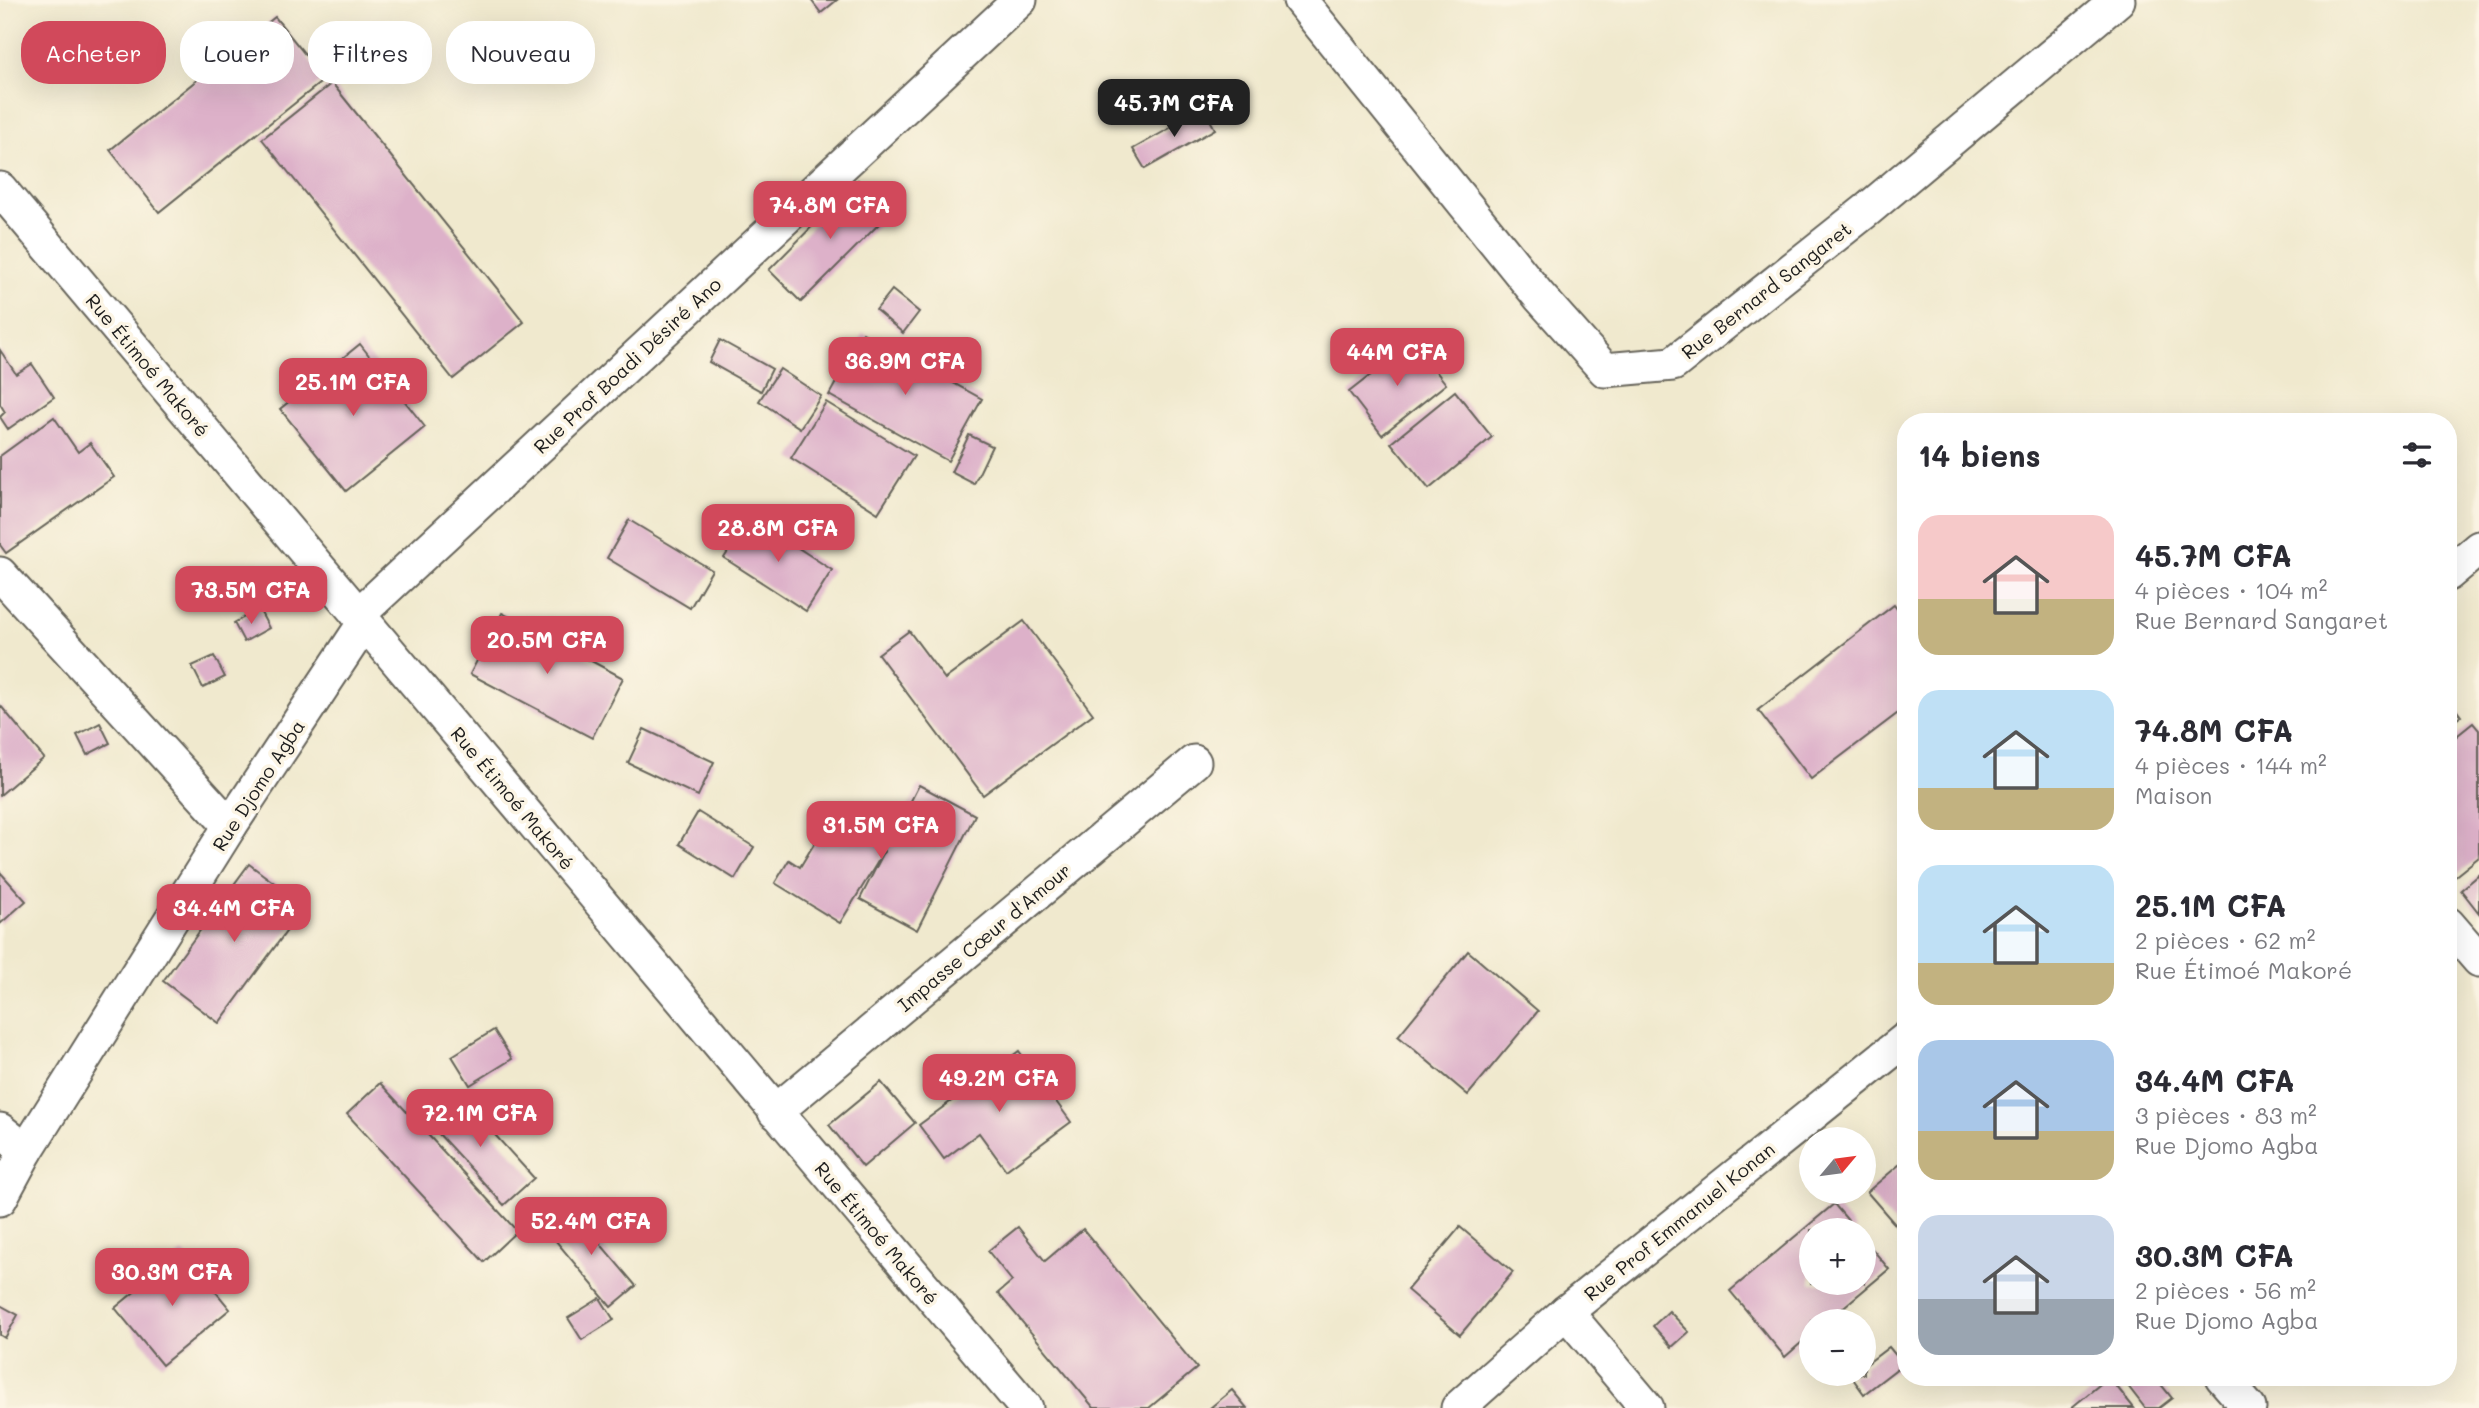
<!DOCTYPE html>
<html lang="fr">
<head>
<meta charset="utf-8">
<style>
  body { margin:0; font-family:Mali,sans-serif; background:#f2f2f3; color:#2b2b33; height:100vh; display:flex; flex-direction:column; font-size:26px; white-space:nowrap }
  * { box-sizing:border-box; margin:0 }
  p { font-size:23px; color:#7c7c81 }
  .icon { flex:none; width:38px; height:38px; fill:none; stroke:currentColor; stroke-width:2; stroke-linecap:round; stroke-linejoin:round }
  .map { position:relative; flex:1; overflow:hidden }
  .side { position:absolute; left:1897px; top:413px; width:560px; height:973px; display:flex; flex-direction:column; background:#fff; border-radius:28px; box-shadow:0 7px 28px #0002 }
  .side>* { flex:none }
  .guide { position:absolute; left:21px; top:21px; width:665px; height:63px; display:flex; gap:14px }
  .needle { width:46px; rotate:61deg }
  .fabs { position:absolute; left:1799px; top:1127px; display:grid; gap:14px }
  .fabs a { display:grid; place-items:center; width:77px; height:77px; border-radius:50%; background:#fff; box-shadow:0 7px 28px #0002; font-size:35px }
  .price { position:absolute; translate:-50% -60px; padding:0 16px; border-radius:14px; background:#d1495b; color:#fff; font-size:23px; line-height:46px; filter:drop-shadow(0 2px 4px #0008) }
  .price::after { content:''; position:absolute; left:50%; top:42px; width:21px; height:16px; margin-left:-10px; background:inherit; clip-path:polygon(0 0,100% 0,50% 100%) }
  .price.current { background:#222; color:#fff }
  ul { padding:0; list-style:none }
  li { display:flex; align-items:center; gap:21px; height:175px; padding:0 21px }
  li span { display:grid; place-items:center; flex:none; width:196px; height:140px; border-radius:21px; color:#555 }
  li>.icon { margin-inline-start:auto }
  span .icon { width:84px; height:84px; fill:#fffc; stroke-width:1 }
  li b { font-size:30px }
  h2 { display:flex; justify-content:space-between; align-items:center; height:84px; padding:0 21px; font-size:30px }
  .chip { padding:0 24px; border-radius:28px; background:#fff; box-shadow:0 7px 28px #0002; font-size:24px; line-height:63px }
  .chip.current { background:#d1495b; color:#fff }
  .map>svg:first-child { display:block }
  .building { fill:#ddb1c9 }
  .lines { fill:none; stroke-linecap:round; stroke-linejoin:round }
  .minor-casing { stroke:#66645a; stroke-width:37 }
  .minor { stroke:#fff; stroke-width:33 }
  .labels { text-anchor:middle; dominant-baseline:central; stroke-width:7; stroke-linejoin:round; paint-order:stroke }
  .street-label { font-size:19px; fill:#1c1c1c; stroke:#fcf5e5 }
</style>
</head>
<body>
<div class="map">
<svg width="2479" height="1408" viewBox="0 0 2479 1408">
  <rect width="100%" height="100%" fill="#fcf5e5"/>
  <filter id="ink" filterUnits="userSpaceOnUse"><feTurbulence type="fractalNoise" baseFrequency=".0143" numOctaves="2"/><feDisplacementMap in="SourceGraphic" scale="14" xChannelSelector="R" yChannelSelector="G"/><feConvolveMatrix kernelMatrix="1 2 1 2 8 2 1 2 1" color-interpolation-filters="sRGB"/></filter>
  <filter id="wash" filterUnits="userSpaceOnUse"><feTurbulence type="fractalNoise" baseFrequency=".00686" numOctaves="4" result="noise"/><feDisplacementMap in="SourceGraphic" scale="28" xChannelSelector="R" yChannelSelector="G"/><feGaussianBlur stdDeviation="1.57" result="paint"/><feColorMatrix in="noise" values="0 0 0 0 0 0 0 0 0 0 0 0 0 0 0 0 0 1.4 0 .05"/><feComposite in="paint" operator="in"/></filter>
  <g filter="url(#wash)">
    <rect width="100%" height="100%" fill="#f0e9ce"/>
    <g id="blocks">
      <g class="building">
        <path d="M811 0H837L821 13Z"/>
        <path d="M275 17 325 79 159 212 110 150Z"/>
        <path d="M332 83 524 322 453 379 262 139Z"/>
        <path d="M1204 109 1215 129 1145 169 1133 149Z"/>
        <path d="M858 180 891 212 801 302 769 270Z"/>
        <path d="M892 290 919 312 903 333 876 310Z"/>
        <path d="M863 333 982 399 948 461 829 395Z"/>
        <path d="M720 340 772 369 761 391 709 362Z"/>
        <path d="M1413 342 1446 384 1382 435 1349 392Z"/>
        <path d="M360 344 425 427 346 491 280 409Z"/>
        <path d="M0 350 16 374 32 364 54 397 8 429 0 417 5 412 0 404Z"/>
        <path d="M780 369 821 396 800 428 759 401Z"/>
        <path d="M1455 391 1492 437 1429 489 1391 443Z"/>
        <path d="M826 402 914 456 878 513 791 458Z"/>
        <path d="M54 417 78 452 90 443 114 477 6 553 0 545V456Z"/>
        <path d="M969 435 992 446 974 484 951 472Z"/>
        <path d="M751 517 832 570 806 611 724 558Z"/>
        <path d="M629 520 712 570 690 608 607 558Z"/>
        <path d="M1894 605 1906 621V707L1811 779 1758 710Z"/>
        <path d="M259 609 269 628 244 642 234 623Z"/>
        <path d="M502 613 623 678 592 738 470 674Z"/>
        <path d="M1024 621 1093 714 983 795 878 654 909 631 945 679Z"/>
        <path d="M214 656 225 677 203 688 192 666Z"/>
        <path d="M2448 699 2461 716 2448 726Z"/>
        <path d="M0 705 44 758 0 795Z"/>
        <path d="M100 723 110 743 87 755 77 735Z"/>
        <path d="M2473 723 2479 730V857L2448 882V743Z"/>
        <path d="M644 729 714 762 698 796 628 763Z"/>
        <path d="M919 785 975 815 917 930 860 899 885 850 840 923 775 883 789 860 800 867 837 806 890 842Z"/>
        <path d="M698 812 754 847 735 879 679 844Z"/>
        <path d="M249 864 305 906 219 1023 163 981Z"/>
        <path d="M0 872 26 901 0 924Z"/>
        <path d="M2479 875V913L2461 890Z"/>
        <path d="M1468 951 1538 1011 1468 1095 1398 1036Z"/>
        <path d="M494 1030 512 1059 470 1085 452 1056Z"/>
        <path d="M1019 1051 1071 1122 1006 1170 979 1133 944 1159 919 1125Z"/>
        <path d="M881 1082 915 1123 863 1167 829 1125Z"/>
        <path d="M380 1083 517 1231 484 1262 347 1114Z"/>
        <path d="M456 1092 534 1178 504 1205 426 1120Z"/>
        <path d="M1906 1159V1237L1867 1192Z"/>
        <path d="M1834 1204 1856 1230H1811V1283H1864V1239L1889 1269 1827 1321H1811V1334L1785 1357 1730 1291Z"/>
        <path d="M570 1208 636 1286 611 1307 545 1228Z"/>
        <path d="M1018 1227 1045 1261 1083 1229 1197 1368 1149 1408H1094L998 1293 1012 1281 988 1251Z"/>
        <path d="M1460 1227 1513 1272 1460 1335 1407 1290Z"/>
        <path d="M183 1252 230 1309 162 1365 115 1308Z"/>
        <path d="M600 1298 614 1320 582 1340 568 1318Z"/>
        <path d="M0 1305 18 1315 5 1338 0 1335Z"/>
        <path d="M1669 1311 1689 1332 1672 1347 1653 1326Z"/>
        <path d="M1889 1347 1903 1364 1864 1394 1851 1376 1854 1374H1864V1366Z"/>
        <path d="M2109 1377 2134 1408H2071Z"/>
        <path d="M2121 1377H2155L2172 1398 2159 1408H2145Z"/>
        <path d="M1232 1390 1247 1408H1210Z"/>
      </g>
    </g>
  </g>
  <g filter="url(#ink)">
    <use href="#blocks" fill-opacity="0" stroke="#66645a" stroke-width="2"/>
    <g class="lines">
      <defs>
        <g id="minor">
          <path d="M1300 0 1539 296 1605 370 1673 364 1867 210 2118 0"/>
          <path d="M0 189 1026 1408"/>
          <path d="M0 574 230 826"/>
          <path d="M2448 574 2479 548"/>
          <path d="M358 615 1020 0"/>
          <path d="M2448 924 2479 960"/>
          <path d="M775 1112 1194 762"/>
          <path d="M0 1130 26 1151"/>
          <path d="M0 1199 26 1151 230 826 365 622"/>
          <path d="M1566 1312 1647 1408"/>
          <path d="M2222 1377 2249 1408"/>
          <path d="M1458 1408 1566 1312 1906 1039"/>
        </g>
      </defs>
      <use href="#minor" class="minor-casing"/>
      <use href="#minor" class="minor"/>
    </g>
  </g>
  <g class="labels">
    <g class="street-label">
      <text transform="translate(1766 290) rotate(-38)">Rue Bernard Sangaret</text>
      <text transform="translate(148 365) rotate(50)">Rue Étimoé Makoré</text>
      <text transform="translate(627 365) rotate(-43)">Rue Prof Boadi Désiré Ano</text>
      <text transform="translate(258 785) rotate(-57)">Rue Djomo Agba</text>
      <text transform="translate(513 798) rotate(50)">Rue Étimoé Makoré</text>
      <text transform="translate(984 937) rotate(-40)">Impasse Cœur d'Amour</text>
      <text transform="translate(1679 1221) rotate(-39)">Rue Prof Emmanuel Konan</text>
      <text transform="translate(877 1233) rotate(50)">Rue Étimoé Makoré</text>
    </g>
  </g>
</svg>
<div class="fabs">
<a><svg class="needle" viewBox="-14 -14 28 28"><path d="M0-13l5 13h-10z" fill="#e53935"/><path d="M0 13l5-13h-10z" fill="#7c7c81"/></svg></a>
<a>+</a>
<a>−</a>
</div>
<b class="price current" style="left:1174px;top:139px">45.7M CFA</b>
<b class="price" style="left:830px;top:241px">74.8M CFA</b>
<b class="price" style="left:1397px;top:388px">44M CFA</b>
<b class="price" style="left:905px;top:397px">36.9M CFA</b>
<b class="price" style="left:353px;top:418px">25.1M CFA</b>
<b class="price" style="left:778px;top:564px">28.8M CFA</b>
<b class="price" style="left:251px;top:626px">73.5M CFA</b>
<b class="price" style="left:547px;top:676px">20.5M CFA</b>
<b class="price" style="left:881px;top:861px">31.5M CFA</b>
<b class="price" style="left:234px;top:944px">34.4M CFA</b>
<b class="price" style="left:999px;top:1114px">49.2M CFA</b>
<b class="price" style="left:480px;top:1149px">72.1M CFA</b>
<b class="price" style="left:591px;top:1257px">52.4M CFA</b>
<b class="price" style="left:172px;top:1308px">30.3M CFA</b>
<div class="guide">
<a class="chip current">Acheter</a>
<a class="chip">Louer</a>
<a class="chip">Filtres</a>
<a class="chip">Nouveau</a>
</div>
<section class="side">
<h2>14 biens<svg class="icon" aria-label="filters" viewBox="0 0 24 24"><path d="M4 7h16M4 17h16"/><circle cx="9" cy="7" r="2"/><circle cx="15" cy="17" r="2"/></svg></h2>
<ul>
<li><span style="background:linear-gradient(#f6c9c9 60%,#c2b280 0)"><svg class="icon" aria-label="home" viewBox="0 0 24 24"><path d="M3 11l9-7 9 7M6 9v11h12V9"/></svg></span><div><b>45.7M CFA</b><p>4 pièces · 104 m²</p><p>Rue Bernard Sangaret</p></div></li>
<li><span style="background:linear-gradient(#bfe0f5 70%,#c2b280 0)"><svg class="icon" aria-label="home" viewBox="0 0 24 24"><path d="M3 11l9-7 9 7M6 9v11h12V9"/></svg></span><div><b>74.8M CFA</b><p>4 pièces · 144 m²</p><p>Maison</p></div></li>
<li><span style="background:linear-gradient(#bfe0f5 70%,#c2b280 0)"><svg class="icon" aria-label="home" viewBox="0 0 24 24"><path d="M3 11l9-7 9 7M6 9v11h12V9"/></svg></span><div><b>25.1M CFA</b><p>2 pièces · 62 m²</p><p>Rue Étimoé Makoré</p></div></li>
<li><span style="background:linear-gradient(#a9c7e8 65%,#c2b280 0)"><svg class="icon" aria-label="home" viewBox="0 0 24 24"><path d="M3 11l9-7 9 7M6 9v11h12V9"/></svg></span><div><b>34.4M CFA</b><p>3 pièces · 83 m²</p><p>Rue Djomo Agba</p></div></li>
<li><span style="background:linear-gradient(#c9d6e8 60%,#9aa5b1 0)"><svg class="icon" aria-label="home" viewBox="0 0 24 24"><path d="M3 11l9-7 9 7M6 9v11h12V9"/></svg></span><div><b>30.3M CFA</b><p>2 pièces · 56 m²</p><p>Rue Djomo Agba</p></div></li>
</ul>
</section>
</div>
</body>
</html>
